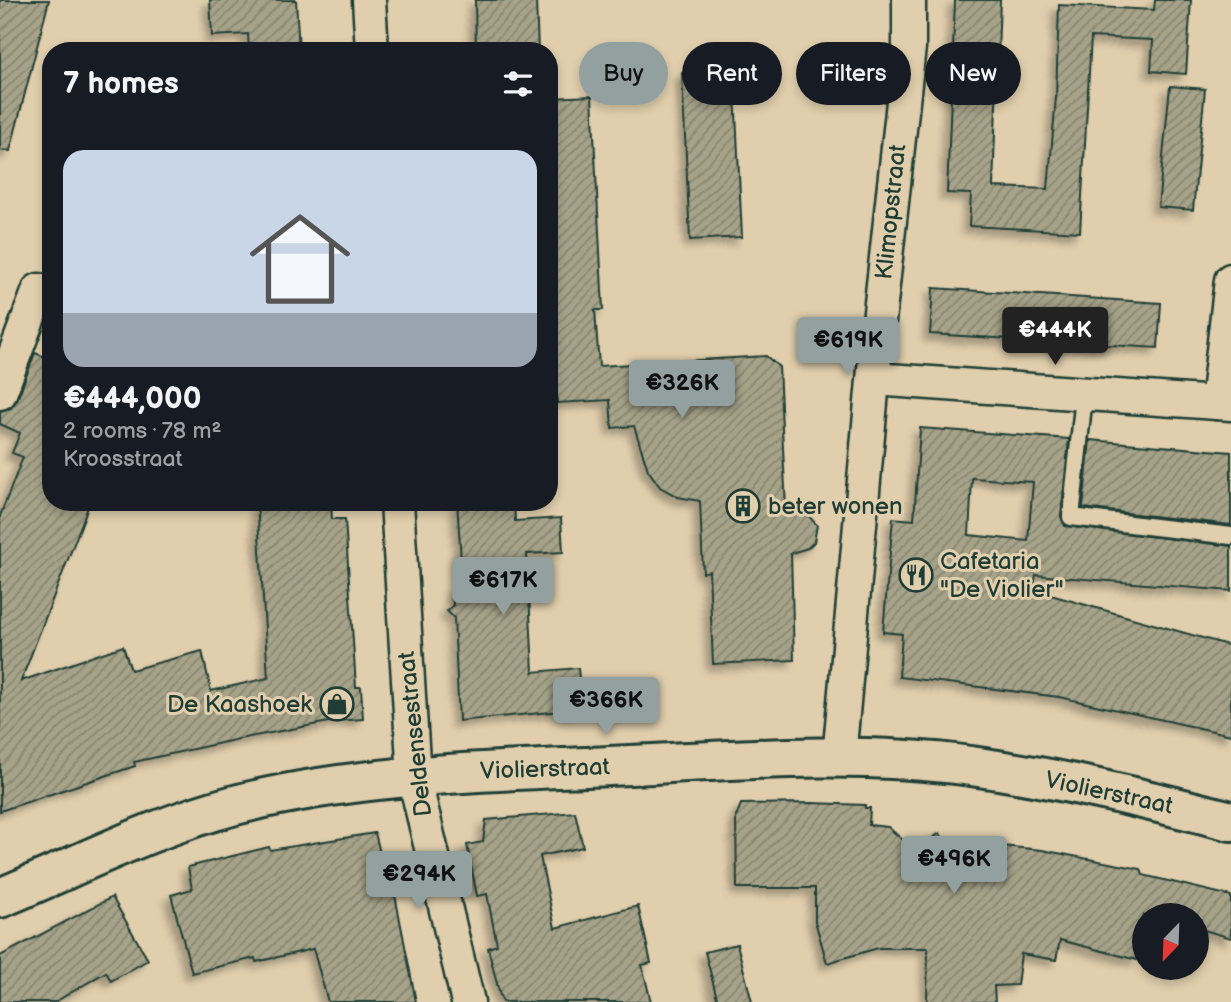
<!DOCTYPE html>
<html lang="en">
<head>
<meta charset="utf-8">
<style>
  body { margin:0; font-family:"Balsamiq Sans",sans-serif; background:#242831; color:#f1f3f6; height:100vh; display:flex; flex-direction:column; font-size:26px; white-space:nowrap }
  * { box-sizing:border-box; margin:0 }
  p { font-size:23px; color:#9ea1a6 }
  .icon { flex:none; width:38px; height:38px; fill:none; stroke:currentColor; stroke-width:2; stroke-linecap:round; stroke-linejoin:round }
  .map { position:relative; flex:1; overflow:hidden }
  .panel { position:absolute; left:42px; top:42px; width:516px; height:469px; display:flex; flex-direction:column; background:#171b24; border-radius:28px; box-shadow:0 4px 10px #0003 }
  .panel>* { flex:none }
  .banner { position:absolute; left:579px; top:42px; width:546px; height:63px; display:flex; gap:14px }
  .needle { width:46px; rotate:203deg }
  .controls { position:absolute; left:1132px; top:903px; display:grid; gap:14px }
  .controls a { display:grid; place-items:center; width:77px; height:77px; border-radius:50%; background:#171b24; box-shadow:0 4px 10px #0003; font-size:35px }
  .price { position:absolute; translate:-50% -60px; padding:0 16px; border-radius:7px; background:#92a19f; color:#111; font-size:23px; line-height:46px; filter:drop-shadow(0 2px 4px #0008) }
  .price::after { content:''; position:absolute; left:50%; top:42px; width:21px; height:16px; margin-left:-10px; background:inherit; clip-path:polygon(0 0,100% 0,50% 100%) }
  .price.selected { background:#222; color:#fff }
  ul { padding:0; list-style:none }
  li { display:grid; align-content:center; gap:14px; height:371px; padding:0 21px }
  li span { display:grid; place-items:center; height:217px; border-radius:21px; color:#555 }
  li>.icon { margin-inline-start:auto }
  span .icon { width:126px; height:126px; fill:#fffc; stroke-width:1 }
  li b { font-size:30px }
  h2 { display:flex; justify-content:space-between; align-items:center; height:84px; padding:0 21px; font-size:30px }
  .chip { padding:0 24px; border-radius:32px; background:#171b24; box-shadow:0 4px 10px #0003; font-size:24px; line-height:63px }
  .chip.selected { background:#92a19f; color:#111 }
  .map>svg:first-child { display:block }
  .building { fill:url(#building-hatch); stroke:#1f3d34; stroke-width:2; fill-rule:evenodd; filter:url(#shadow) }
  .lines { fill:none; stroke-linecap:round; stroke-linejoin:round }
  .service-casing { stroke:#1f3d34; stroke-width:21 }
  .minor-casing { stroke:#1f3d34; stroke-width:37 }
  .secondary-casing { stroke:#1f3d34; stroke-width:44 }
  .service { stroke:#e0ceac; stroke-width:16 }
  .minor { stroke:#e0ceac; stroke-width:32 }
  .secondary { stroke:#e0ceac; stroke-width:38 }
  .labels { text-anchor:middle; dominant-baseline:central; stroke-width:6; stroke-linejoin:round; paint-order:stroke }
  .street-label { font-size:24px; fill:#1f3d34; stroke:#e0ceac }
  .poi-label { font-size:24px; fill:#1f3d34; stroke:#e0ceac; text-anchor:start }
</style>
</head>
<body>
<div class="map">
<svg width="1231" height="1002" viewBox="0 0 1231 1002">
  <defs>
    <pattern id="building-hatch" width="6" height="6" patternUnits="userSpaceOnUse" patternTransform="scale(1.75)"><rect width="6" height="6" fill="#a7a389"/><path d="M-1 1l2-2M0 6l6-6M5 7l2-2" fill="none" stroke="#878671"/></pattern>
    <filter id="shadow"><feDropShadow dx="-6" dy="6" stdDeviation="3.5" flood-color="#0004"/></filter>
  </defs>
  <rect width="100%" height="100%" fill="#e0ceac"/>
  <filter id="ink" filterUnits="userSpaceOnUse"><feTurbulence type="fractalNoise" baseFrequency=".0143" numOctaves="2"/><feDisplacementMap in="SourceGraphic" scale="14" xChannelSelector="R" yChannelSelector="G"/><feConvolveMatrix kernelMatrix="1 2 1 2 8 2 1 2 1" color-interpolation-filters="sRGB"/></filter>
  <g filter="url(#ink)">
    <g class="building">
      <path d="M0 0H49L10 151 0 150Z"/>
      <path d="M210 0H296L299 51H249L248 34 212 36Z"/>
      <path d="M475 0H536L538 51H476Z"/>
      <path d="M955 0H1000L993 187 1048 189 1056 97 1059 5 1154 10 1155 0H1191L1186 74 1151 71 1153 40 1091 37 1080 232 969 226 971 194 947 193Z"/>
      <path d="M734 71 742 237 690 240 682 73Z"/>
      <path d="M1170 86 1205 89 1193 210 1158 207Z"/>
      <path d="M592 96 603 310H595L599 366 766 356 779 367 786 508 805 512 817 525 814 542 808 548 791 553 794 660 713 664 709 571 703 573 700 501 678 497 660 487 648 470 634 426 612 428 610 400 557 403 550 301V98Z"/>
      <path d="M933 288 1161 303 1158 348 930 334Z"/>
      <path d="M35 353 51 359V502H90L21 681 123 646 131 670 202 651 211 691 268 678 257 502H331L332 519H345L356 687H361L363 719 334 721 239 739 134 762 135 766 0 811V516L23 457 12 453 20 433 0 424V411L11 408 17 400Z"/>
      <path d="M920 428 1069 439 1061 516 1065 526 1231 546V591L1036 575 1033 590 1231 646V735L1059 697 899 677 902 634 883 632 893 518 914 520ZM972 478 1033 482 1028 541 969 535Z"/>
      <path d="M1090 440 1231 452V525L1083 508Z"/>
      <path d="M457 502H514L515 521 561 518 563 552 527 554 533 672 578 668 582 709 459 721 454 618 447 611 453 605 452 590 463 589Z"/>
      <path d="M812 803 865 805V808H870L869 825 888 827 914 850 940 833 945 843 999 850 1002 846 1042 850 1141 869 1143 875 1231 896V938L1197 928V915H1144L1137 960 1060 940 1056 960 1021 954 1017 985 994 986 995 1002H927L928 948H878L827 963 815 921V888H737L736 817 741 804Z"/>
      <path d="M575 812 583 847 540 856 555 928 638 906 651 963 642 965 651 1002H503L500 996 488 948 497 945 487 894 477 896 467 845 483 842 486 820Z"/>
      <path d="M375 833 391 896 395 895 416 1002H328L313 949 256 962 255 958 192 973 171 895 192 889 188 867 269 847 270 850Z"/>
      <path d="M112 897 148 960 111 981 106 972 55 1002H0V956Z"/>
      <path d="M737 944 752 1002H718L705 952Z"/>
    </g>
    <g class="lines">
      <defs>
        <path id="service" d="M1084 396 1071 517 1231 536"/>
        <g id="minor">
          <path d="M369 0 372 51"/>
          <path d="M874 379 1231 404"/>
          <path d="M0 393 39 290"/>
          <path d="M1217 403 1231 280"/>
          <path d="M397 502 414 777 468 1002"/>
          <path d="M839 758 875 358 909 47V0"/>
        </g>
        <path id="secondary" d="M0 898C77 866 154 826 235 805 349 776 469 772 586 767 714 762 844 749 971 766 1059 778 1145 799 1231 821"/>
      </defs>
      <use href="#service" class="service-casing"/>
      <use href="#minor" class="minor-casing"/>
      <use href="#secondary" class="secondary-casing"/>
      <use href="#service" class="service"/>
      <use href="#minor" class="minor"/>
      <use href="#secondary" class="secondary"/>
    </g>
  </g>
  <defs>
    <symbol id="building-ring" viewBox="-11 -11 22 22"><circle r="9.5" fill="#e0ceac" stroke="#1f3d34" stroke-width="1.5"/><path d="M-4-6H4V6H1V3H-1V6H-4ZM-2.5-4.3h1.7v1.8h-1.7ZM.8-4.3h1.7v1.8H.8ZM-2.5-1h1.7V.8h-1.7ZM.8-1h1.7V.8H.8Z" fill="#1f3d34"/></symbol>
    <symbol id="restaurant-ring" viewBox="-11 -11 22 22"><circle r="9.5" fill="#e0ceac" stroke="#1f3d34" stroke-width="1.5"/><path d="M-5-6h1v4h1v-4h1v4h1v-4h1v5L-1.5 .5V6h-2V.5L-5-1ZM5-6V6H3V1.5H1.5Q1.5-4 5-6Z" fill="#1f3d34"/></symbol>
    <symbol id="shop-ring" viewBox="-11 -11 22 22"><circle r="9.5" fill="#e0ceac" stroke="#1f3d34" stroke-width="1.5"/><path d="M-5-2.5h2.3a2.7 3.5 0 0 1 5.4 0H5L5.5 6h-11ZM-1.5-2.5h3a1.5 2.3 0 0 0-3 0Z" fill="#1f3d34"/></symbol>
  </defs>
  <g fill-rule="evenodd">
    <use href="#building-ring" x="724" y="487" width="38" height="38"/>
    <use href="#restaurant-ring" x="897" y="556" width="38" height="38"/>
    <use href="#shop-ring" x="318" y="685" width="38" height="38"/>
  </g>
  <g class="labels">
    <g class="street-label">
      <text transform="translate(891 212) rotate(-84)">Klimopstraat</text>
      <text transform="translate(415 734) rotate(-96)">Deldensestraat</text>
      <text transform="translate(545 769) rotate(-2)">Violierstraat</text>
      <text transform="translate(1109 793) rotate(12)">Violierstraat</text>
    </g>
    <g class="poi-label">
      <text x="768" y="506">beter wonen</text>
      <text x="940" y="561">Cafetaria<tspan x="940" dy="28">"De Violier"</tspan></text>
      <text x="312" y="704" text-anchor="end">De Kaashoek</text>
    </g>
  </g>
</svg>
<div class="controls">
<a><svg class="needle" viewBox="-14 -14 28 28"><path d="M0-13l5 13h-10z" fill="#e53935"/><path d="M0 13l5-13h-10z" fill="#9ea1a6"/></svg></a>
</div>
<b class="price selected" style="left:1055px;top:367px">€444K</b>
<b class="price" style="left:848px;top:377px">€619K</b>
<b class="price" style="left:682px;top:420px">€326K</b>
<b class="price" style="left:503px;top:617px">€617K</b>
<b class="price" style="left:606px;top:737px">€366K</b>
<b class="price" style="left:954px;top:896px">€496K</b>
<b class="price" style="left:419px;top:911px">€294K</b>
<div class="banner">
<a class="chip selected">Buy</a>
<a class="chip">Rent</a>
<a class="chip">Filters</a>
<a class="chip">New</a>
</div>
<section class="panel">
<h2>7 homes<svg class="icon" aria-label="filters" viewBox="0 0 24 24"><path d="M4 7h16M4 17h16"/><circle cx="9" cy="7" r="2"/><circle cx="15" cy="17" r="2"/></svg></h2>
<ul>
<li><span style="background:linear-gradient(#c9d6e8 75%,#9aa5b1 0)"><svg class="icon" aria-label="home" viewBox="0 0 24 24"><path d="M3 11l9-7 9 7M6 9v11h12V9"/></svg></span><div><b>€444,000</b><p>2 rooms · 78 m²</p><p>Kroosstraat</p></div></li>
</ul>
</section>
</div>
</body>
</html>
